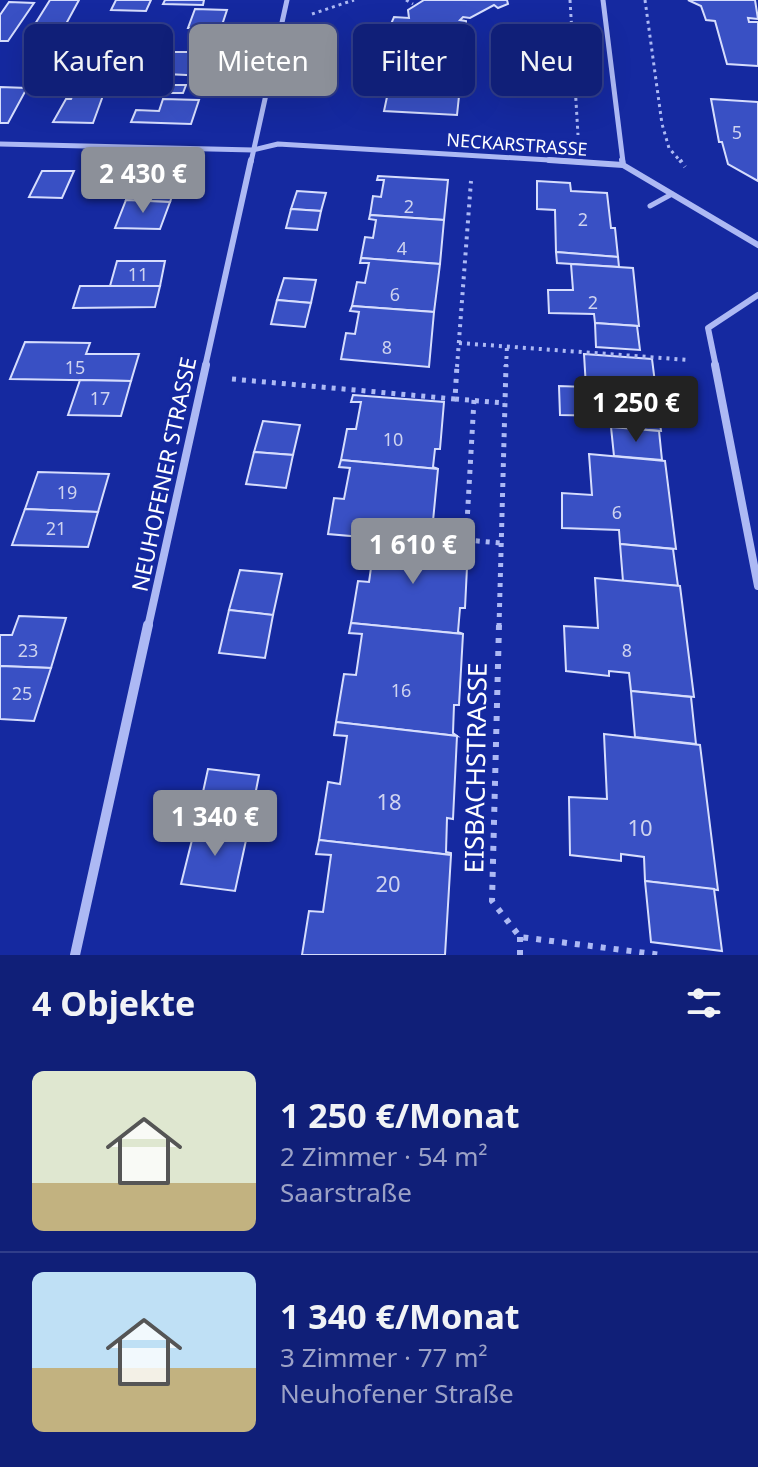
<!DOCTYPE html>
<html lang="de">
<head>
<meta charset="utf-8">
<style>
  body { margin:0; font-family:"Noto Sans",sans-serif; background:#1e2c80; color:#f1f3f6; height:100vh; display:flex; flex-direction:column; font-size:30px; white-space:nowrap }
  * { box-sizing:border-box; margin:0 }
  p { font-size:26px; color:#9ca2c6 }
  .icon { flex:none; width:44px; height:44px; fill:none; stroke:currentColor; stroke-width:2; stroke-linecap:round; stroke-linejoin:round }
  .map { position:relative; height:955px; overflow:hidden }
  .sheet { display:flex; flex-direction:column; background:#101f78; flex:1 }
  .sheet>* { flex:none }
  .banner { position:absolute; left:24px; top:24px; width:710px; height:72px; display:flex; gap:16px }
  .price { position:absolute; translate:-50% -68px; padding:0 18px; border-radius:8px; background:#8c9099; color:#fff; font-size:26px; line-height:52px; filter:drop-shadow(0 2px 4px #0008) }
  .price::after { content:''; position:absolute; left:50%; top:48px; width:24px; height:18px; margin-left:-12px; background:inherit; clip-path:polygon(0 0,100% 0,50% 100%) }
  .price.current { background:#222; color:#fff }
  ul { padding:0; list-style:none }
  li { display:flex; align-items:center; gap:24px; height:200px; padding:0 32px }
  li+li { border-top:2px solid #303d8a }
  li span { display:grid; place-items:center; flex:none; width:224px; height:160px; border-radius:12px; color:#555 }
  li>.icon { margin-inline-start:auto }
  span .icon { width:96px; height:96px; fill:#fffc; stroke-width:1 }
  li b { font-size:34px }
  h2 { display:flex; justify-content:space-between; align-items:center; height:96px; padding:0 32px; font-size:34px }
  .chip { padding:0 28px; border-radius:12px; background:#101f78; box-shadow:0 8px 32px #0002,0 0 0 2px #303d8a; font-size:28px; line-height:72px }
  .chip.current { background:#8c9099; color:#fff }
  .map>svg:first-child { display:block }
  .building { fill:#3950c4; stroke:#d6ddfd; stroke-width:2 }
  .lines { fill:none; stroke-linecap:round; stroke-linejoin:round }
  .path-far3 { stroke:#adb9f4; stroke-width:3; stroke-dasharray:3 4; stroke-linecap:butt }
  .path-far2 { stroke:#adb9f4; stroke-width:4; stroke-dasharray:3 5; stroke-linecap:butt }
  .path-far1 { stroke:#adb9f4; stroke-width:5; stroke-dasharray:4 6; stroke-linecap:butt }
  .path { stroke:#adb9f4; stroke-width:6; stroke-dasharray:5 8; stroke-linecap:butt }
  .service { stroke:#adb9f4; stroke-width:5 }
  .minor-far3 { stroke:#adb9f4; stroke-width:5 }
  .minor-far2 { stroke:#adb9f4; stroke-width:6 }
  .minor-far1 { stroke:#adb9f4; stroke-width:8 }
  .minor { stroke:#adb9f4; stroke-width:10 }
  .labels { text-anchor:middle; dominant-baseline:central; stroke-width:6; stroke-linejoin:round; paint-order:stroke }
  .number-label { font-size:18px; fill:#ced3f0 }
  .far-street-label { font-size:18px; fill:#fff; stroke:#1529a0 }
  .street-label { font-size:22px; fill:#fff; stroke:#1529a0 }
  .near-number-label { font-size:22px; fill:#ced3f0 }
  .near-street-label { font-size:26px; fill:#fff; stroke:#1529a0 }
</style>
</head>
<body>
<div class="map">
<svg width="758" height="955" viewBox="0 0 758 955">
  <rect width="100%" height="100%" fill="#1529a0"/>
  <g class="building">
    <path d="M50 0H79L66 24H35Z"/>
    <path d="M116 0H151L146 11 111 10Z"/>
    <path d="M165 0H204L203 5 163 4Z"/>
    <path d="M424 0H507L508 4 498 8 494 5 470 18 463 17 460 20 466 21V28H455L454 33 465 34 463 50H457V55H463L459 90H454V95L459 96 457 115 384 111 401 31 390 30 391 24 394 17 409 18 408 10Z"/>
    <path d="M688 0H755L758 19 748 18 749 22H758V66L727 64 715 21 706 20 701 6Z"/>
    <path d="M9 2 34 3 8 41H0V15Z"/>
    <path d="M195 9 227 10 221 28H188Z"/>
    <path d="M174 52H214L207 76 166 74Z"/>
    <path d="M114 78H131L127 90H108Z"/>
    <path d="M161 85H186L183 93H158Z"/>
    <path d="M0 87 27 88 8 123H0Z"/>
    <path d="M71 89 105 90 93 123 53 122 66 99H71L75 90Z"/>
    <path d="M163 99 199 100 191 124 131 122 136 110 159 111Z"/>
    <path d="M711 99 758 102V181L728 164 722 142H719Z"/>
    <path d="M42 171H74L62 198 29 197Z"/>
    <path d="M138 173 180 174 170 202 126 200Z"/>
    <path d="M378 176 448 180 444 220 370 215 373 196 381 197 384 180H377Z"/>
    <path d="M537 181 570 183 571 191 607 193 611 228H615L618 257 556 252 555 210 537 209Z"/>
    <path d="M297 191 326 193 321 211 291 209Z"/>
    <path d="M126 200 170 202 160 229 115 228Z"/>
    <path d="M291 209 321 211 317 230 286 228Z"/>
    <path d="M370 215 444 220 440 264 361 258 365 237 373 238 376 220 369 219Z"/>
    <path d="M556 252 618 257 619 267 557 263Z"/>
    <path d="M361 258 440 264 434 312 352 306 357 282 365 283 369 263H360Z"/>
    <path d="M117 261H165L160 286H110Z"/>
    <path d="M571 264 633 268 639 326 595 323 594 314 549 313 548 290H573Z"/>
    <path d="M284 278 316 280 311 303 277 300Z"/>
    <path d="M80 286H160L155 307 73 308Z"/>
    <path d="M277 300 311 303 305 327 271 324Z"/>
    <path d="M352 306 434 312 429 367 341 359 346 333 355 334 359 312 350 311Z"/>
    <path d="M595 323 637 326 640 350 596 347Z"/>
    <path d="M25 342 90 343 86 354H139L131 381 10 379Z"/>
    <path d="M584 354 652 359 661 431 611 427 610 416 560 415 559 386 586 387Z"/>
    <path d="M80 380 131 381 121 416 68 415Z"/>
    <path d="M353 395 444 402 440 449H435L433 467 438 469 341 460 347 429H356L361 402H351Z"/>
    <path d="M263 421 300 425 293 455 254 452Z"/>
    <path d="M611 427 659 431 662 460 614 456Z"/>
    <path d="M254 452 293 455 286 488 246 484Z"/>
    <path d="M589 454 665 461 676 549 620 544 619 530 562 528V493L592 495Z"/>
    <path d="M341 460 438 469 433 521 429 520 426 542 431 543 328 534 334 498 344 499 350 468 339 467Z"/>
    <path d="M38 472 109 474 98 512 25 509Z"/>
    <path d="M25 509 98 512 88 547 12 545Z"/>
    <path d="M364 537 468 547 465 608H460L458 632 463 634 351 623 358 581 369 582 374 547 362 546Z"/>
    <path d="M620 544 673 549 678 586 623 581Z"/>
    <path d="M240 570 282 574 273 615 229 610Z"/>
    <path d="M595 578 680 586 694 697 631 691 629 673 609 671V676L566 671 564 626 598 628Z"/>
    <path d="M229 610 273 615 265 658 219 653Z"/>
    <path d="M19 616 66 618 51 668 0 666V635H12Z"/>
    <path d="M351 623 463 634 459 705H454L453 733 457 736 336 722 344 674 356 675 362 634 349 633Z"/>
    <path d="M0 666 51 668 34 721 0 719Z"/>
    <path d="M631 691 691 697 696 744 635 737Z"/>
    <path d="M336 722 457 736 453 819 447 818 446 852 451 853V855L319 840 328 782 340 784 347 736 334 735Z"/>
    <path d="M604 734 700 745 718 890 645 881 644 857 621 854V861L570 855 569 797 607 799Z"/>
    <path d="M208 769 259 775 248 831 196 824Z"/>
    <path d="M196 824 248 831 235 891 181 884Z"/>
    <path d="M319 840 451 855 445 955H302L309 911 323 912 331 855 316 854Z"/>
    <path d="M645 881 714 889 722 951 651 942Z"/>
  </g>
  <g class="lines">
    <g class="path-far3">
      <path d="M406 0 413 4"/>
      <path d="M570 0 578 135"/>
      <path d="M645 0 662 124 669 148 681 162"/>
      <path d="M312 14 354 0"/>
    </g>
    <g class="path-far2">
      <path d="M680 160 685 167"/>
      <path d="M459 343 689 360"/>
      <path d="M457 367 471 181"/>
      <path d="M506 367 507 346"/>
    </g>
    <g class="path-far1">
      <path d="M232 379 455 399 457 365"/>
      <path d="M455 399 505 403"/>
      <path d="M474 400 466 540 501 543"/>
      <path d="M499 627 506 365"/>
    </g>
    <g class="path">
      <path d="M499 625 492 901 520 937 662 955"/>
      <path d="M520 937V955"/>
    </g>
    <path class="service" d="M650 206 672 194"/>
    <g class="minor-far3">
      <path d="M603 0 623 162"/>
      <path d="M0 144 253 150 278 144 582 162"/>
      <path d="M251 162 287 0"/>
    </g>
    <g class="minor-far2">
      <path d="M549 160 623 165 758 245"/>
      <path d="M622 160 623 165"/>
      <path d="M205 367 251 160"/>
      <path d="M716 367 708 328 758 295"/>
    </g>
    <g class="minor-far1">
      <path d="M715 365 758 586"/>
      <path d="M148 627 206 365"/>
    </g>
    <path class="minor" d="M75 955 148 625"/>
  </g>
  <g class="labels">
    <g class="number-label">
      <text x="737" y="132">5</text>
      <text x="409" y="206">2</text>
      <text x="583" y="219">2</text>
      <text x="402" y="248">4</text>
      <text x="138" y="274">11</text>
      <text x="395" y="294">6</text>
      <text x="593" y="302">2</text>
      <text x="387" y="347">8</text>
      <text x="75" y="367">15</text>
      <text x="100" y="398">17</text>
      <text x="393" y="439">10</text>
      <text x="67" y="492">19</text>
      <text x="617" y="512">6</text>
      <text x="56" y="528">21</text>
      <text x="28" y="650">23</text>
      <text x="627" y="650">8</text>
      <text x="401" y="690">16</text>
      <text x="22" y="693">25</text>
    </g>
    <g class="far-street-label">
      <text transform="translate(517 144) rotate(4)">NECKARSTRASSE</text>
    </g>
    <g class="street-label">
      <text transform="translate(163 474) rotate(-78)">NEUHOFENER STRASSE</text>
    </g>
    <g class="near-number-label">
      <text x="389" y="801">18</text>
      <text x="640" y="827">10</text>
      <text x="388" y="883">20</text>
    </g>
    <g class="near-street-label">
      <text transform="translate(475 768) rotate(-89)">EISBACHSTRASSE</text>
    </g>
  </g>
</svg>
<b class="price" style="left:143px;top:215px">2 430 €</b>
<b class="price current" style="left:636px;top:444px">1 250 €</b>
<b class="price" style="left:413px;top:586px">1 610 €</b>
<b class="price" style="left:215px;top:858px">1 340 €</b>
<div class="banner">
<a class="chip">Kaufen</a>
<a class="chip current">Mieten</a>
<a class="chip">Filter</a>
<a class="chip">Neu</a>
</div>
</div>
<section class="sheet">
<h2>4 Objekte<svg class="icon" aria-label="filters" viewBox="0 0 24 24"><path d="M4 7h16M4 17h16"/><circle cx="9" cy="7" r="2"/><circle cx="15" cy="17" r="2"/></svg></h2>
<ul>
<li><span style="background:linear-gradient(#dfe7d0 70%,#c2b280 0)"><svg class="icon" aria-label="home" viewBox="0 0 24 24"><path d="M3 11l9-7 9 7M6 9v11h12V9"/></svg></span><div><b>1 250 €/Monat</b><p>2 Zimmer · 54 m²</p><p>Saarstraße</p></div></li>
<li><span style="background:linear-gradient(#bfe0f5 60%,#c2b280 0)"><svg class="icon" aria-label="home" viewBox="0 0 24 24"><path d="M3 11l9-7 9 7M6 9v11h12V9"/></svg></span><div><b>1 340 €/Monat</b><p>3 Zimmer · 77 m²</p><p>Neuhofener Straße</p></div></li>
</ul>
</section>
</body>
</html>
